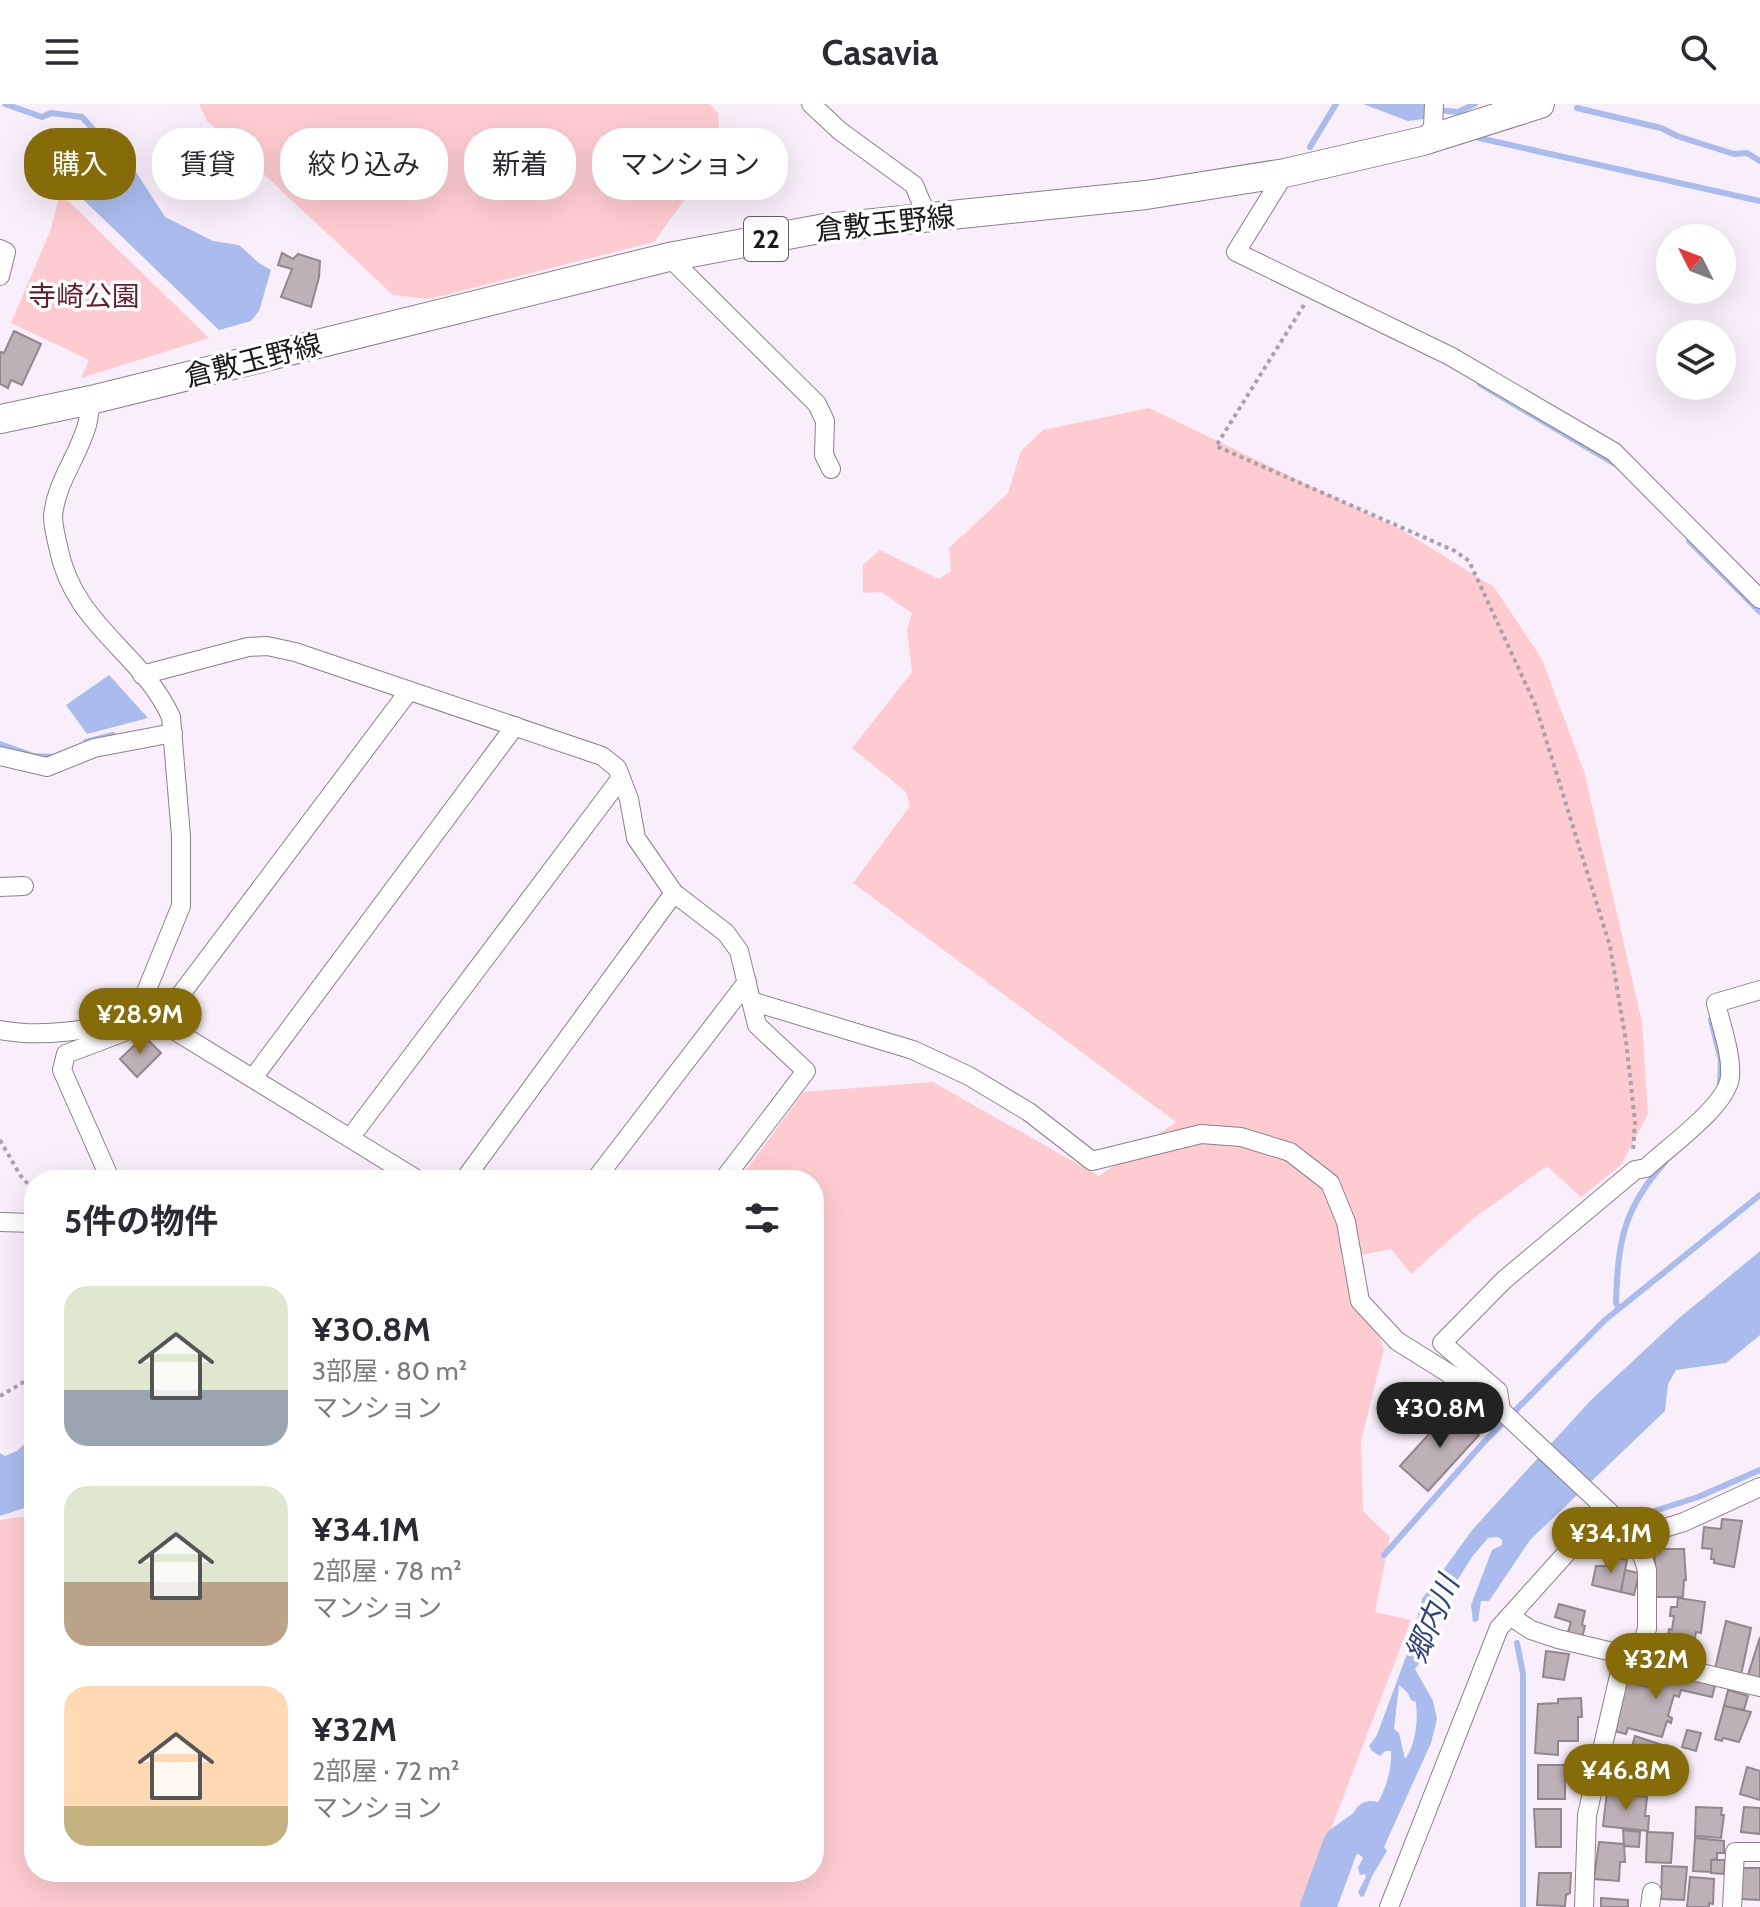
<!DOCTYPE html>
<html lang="ja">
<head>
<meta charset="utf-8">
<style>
  body { margin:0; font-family:Cabin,"Noto Sans JP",sans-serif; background:#f2f2f3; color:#2b2b33; height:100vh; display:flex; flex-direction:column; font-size:30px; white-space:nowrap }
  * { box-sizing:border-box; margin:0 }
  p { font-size:26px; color:#7c7c81 }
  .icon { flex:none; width:44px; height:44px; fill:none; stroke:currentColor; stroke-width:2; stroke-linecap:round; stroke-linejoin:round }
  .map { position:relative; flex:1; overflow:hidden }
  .drawer { position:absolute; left:24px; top:1066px; width:800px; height:712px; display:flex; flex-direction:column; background:#fff; border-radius:32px; box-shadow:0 8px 32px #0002 }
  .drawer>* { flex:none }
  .banner { position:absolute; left:24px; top:24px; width:800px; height:72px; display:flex; gap:16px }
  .needle { width:52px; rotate:312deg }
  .fabs { position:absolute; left:1656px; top:120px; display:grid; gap:16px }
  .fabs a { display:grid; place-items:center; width:80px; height:80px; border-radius:50%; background:#fff; box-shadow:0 8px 32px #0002; font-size:40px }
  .price { position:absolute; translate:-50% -68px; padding:0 18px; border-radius:28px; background:#866c09; color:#fff; font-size:26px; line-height:52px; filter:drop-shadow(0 2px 4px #0008) }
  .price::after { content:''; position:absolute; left:50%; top:48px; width:24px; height:18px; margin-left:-12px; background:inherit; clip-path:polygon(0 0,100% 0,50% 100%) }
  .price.on { background:#222; color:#fff }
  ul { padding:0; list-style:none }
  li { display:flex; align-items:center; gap:24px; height:200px; padding:0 40px }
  li span { display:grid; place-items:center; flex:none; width:224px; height:160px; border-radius:24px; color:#555 }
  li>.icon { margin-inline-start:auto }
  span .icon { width:96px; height:96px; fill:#fffc; stroke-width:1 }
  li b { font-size:34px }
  h2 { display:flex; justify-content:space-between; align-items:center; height:96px; padding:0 40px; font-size:34px }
  .tag { padding:0 28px; border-radius:32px; background:#fff; box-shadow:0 8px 32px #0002; font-size:28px; line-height:72px }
  .tag.on { background:#866c09; color:#fff }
  header { display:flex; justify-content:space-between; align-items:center; height:104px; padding:0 40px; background:#fff; font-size:36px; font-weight:700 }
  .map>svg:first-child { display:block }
  .green { fill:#feccd0 }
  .water { fill:#a9bced; fill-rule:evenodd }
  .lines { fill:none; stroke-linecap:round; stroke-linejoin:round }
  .stream { stroke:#a9bced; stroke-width:6 }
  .river { stroke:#a9bced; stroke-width:36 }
  .building { fill:#beb0b7; stroke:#93868c; stroke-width:2 }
  .minor-casing { stroke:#8a818b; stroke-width:20 }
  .primary-casing { stroke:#8a818b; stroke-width:30 }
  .path { stroke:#a8a1aa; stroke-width:4; stroke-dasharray:4 4; stroke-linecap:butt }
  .minor { stroke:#fff; stroke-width:18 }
  .primary { stroke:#fff; stroke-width:28 }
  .labels { text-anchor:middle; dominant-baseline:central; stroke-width:7; stroke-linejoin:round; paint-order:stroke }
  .shield { fill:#fff; stroke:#615e61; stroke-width:2 }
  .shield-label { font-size:26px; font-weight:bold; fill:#1d191d }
  .street-label { font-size:28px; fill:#1d191d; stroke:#fff }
  .park-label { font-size:28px; fill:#661e2c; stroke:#fff }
  .water-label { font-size:30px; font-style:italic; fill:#2f437e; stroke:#fff }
</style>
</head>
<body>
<header><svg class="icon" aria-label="menu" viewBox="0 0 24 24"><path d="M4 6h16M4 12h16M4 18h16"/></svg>Casavia<svg class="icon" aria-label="search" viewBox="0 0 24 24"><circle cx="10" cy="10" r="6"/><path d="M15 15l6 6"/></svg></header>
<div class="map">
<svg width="1760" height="1803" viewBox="0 0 1760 1803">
  <rect width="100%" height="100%" fill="#f9effb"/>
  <g class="green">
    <path d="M199 0H710L718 9 721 45 654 138 429 195 393 191 207 17Z"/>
    <path d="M60 89 209 234 81 274 89 256 11 219 51 125Z"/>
    <path d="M1149 304 1402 426 1494 483 1542 555 1584 667 1642 918 1648 1010 1621 1061 1581 1093 1547 1062 1474 1114 1411 1170 1391 1145 1342 1155 1353 1204 1379 1231 1384 1245 1361 1337 1363 1407 1390 1433 1375 1508 1411 1516 1301 1803H0V1416L34 1411V1768H814V1076H739L803 988 933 978 1099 1072 1176 1018 853 779 910 702 906 688 852 644 912 568 907 526 912 509 881 488 863 489V461L880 446 939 475 951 467 949 444 1008 389 1021 347 1043 326Z"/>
  </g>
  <g class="water">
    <path d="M1363 0H1425L1424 15 1408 17Z"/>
    <path d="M102 25 118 33 125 51 165 113 213 137 239 141 259 159 271 166 259 207 251 217 219 226 69 82 95 29Z"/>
    <path d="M109 571 148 614 87 630 66 601Z"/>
    <path d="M1760 1147V1231L1726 1259 1676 1266 1668 1280 1665 1307 1530 1436 1489 1497H1481L1478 1517 1473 1518 1471 1501 1492 1446 1502 1441V1436L1498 1433 1488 1434 1472 1453 1443 1499 1425 1552 1415 1565 1433 1597 1437 1615 1431 1639 1384 1743 1387 1747 1372 1772 1364 1792 1361 1793 1358 1788 1366 1773 1365 1770 1360 1771 1358 1764 1363 1754 1353 1744 1336 1751 1342 1730C1373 1722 1393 1677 1391 1647H1385L1380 1652 1372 1647 1369 1642 1377 1631 1411 1539 1422 1495 1473 1425 1591 1296 1678 1215ZM1399 1581 1407 1588 1411 1596 1416 1598C1418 1617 1416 1640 1405 1655L1399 1629 1394 1625Z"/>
    <path d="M23 1341 34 1343V1397L24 1404 0 1412V1349L5 1352 17 1347Z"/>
  </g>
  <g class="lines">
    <g class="stream">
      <path d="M5 0 42 13 51 9 82 13 99 32"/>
      <path d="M1577 4 1661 24 1677 32 1734 50 1747 49 1760 57"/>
      <path d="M1438 6 1458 8 1475 0"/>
      <path d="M1479 34 1760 97"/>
      <path d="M1310 43 1336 0"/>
      <path d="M1480 280 1615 360"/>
      <path d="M1689 437 1760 508"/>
      <path d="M86 638 113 631"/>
      <path d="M0 640 34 652 54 653"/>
      <path d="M1711 916 1721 956 1720 980"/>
      <path d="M1619 1204 1616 1199C1618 1137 1623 1105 1665 1058"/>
      <path d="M1642 1411 1698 1393 1760 1366"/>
      <path d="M1384 1451 1484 1338 1605 1216 1760 1091"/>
      <path d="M1517 1539 1523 1570V1803"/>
    </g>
    <path class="river" d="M1318 1803 1341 1740 1365 1723 1371 1715"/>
  </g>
  <g class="building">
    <path d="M282 149 293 155 298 150 320 157 319 173 311 203 281 193 292 165 278 161Z"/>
    <path d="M14 227 41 240 22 281 11 276 8 284 0 280V250L1 248 4 249Z"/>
    <path d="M144 932 161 949 137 973 120 955Z"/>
    <path d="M1451 1306 1479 1331 1428 1387 1400 1362Z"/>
    <path d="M1722 1415 1742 1417 1734 1463 1714 1459V1455H1711L1712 1445 1702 1444 1704 1423 1721 1425Z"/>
    <path d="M1655 1445H1684L1686 1476H1684L1683 1493H1654Z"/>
    <path d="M1613 1453 1627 1456 1621 1488 1592 1481 1596 1462H1611Z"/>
    <path d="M1625 1466 1639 1469 1634 1491 1621 1488Z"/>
    <path d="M1678 1494 1705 1498 1701 1529 1696 1528 1691 1559 1665 1552 1669 1525 1672 1526 1674 1512H1670L1671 1503H1677Z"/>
    <path d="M1559 1500 1585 1507 1582 1521 1585 1522 1582 1534 1568 1528 1571 1518 1555 1513Z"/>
    <path d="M1726 1517 1751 1524 1741 1571 1715 1565Z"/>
    <path d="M1760 1533V1578L1747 1574Z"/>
    <path d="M1546 1547 1569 1550 1564 1576 1543 1573Z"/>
    <path d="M1660 1564 1716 1578 1712 1593 1681 1586 1679 1593 1674 1591 1668 1612 1672 1614 1671 1619 1667 1617 1662 1633 1628 1624 1626 1630 1614 1627 1625 1577 1652 1584Z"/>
    <path d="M1728 1586 1748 1592 1744 1606 1724 1602Z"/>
    <path d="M1581 1594 1582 1613H1578V1637H1558V1651L1535 1649 1538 1600 1558 1599V1595Z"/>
    <path d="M1724 1602 1751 1608 1739 1638 1723 1634 1722 1637 1715 1635Z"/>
    <path d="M1687 1626 1701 1629 1696 1647 1682 1643Z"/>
    <path d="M1635 1632 1668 1643 1663 1660 1630 1650Z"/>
    <rect x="1538" y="1661" width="27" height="34"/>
    <path d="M1747 1663 1760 1667V1696L1740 1690Z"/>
    <path d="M1607 1688 1647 1693 1645 1712H1649L1648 1727 1603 1722Z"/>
    <path d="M1696 1703 1722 1704 1721 1711H1724L1721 1734 1695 1732Z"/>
    <path d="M1744 1703 1760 1704V1730L1741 1728Z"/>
    <path d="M1534 1705H1561V1743H1536Z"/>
    <path d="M1623 1726 1640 1728 1639 1743 1624 1742Z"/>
    <path d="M1647 1728 1673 1729 1671 1759 1646 1758Z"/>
    <path d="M1695 1734 1724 1737V1749H1717V1755L1711 1756V1768L1693 1767Z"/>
    <path d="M1599 1738 1624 1740 1625 1758H1620L1619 1777 1594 1775Z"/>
    <path d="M1711 1756H1725L1724 1770 1711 1769Z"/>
    <path d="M1662 1762 1687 1763 1684 1796 1661 1795Z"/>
    <path d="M1741 1764H1760V1796L1740 1795Z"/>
    <path d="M1539 1769H1571L1570 1789 1566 1791 1565 1802 1537 1801Z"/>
    <path d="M1690 1773 1714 1775 1713 1800 1709 1799V1803H1687Z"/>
    <path d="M1601 1794 1628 1796V1803H1601Z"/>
  </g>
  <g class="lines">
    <defs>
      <g id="minor">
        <path d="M811 0 840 27 914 81 928 114"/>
        <path d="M1423 37 1433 23 1434 0"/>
        <path d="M1285 69 1236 148 1450 252 1614 348 1760 495"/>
        <path d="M0 145 6 148 0 172"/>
        <path d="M669 153 817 300 825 317 824 351 831 365"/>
        <path d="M91 296C90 304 89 313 87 321 78 353 56 378 53 412 53 422 56 433 58 442 73 522 141 547 171 613L181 732V802L139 905 124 928 66 950 62 966 107 1068 106 1076"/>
        <path d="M142 571 248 543 267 542 295 548 602 652 617 664 629 695 636 734 674 789 726 829 739 847 757 921 806 967 723 1076"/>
        <path d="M0 652 47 663 94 644 173 629"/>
        <path d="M0 783 24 782"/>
        <path d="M751 897 913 946 969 972 1029 1008 1092 1057 1201 1030 1241 1033 1290 1048 1330 1079 1346 1118 1360 1197 1397 1237 1461 1277 1503 1308 1636 1433 1684 1418 1760 1383"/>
        <path d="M151 912 418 1076"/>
        <path d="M160 918 409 587"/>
        <path d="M0 926C44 934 87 926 130 916"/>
        <path d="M253 974 515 622"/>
        <path d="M350 1034 621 674"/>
        <path d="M464 1076 674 789"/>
        <path d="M595 1076 747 878"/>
        <path d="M0 1118 34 1119"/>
        <path d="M1501 1306 1498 1287 1442 1239 1504 1176 1635 1066 1646 1064C1668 1043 1727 1002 1730 973 1732 950 1721 922 1716 899L1760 886"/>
        <path d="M1510 1512 1531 1526 1558 1535 1760 1583"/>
        <path d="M1389 1803 1499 1524 1606 1405"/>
        <path d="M1584 1803 1587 1711 1619 1572 1637 1553 1647 1525V1466L1636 1433"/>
        <path d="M1650 1803 1652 1788"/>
        <path d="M1732 1803 1735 1748H1760"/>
      </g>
      <path id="primary" d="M0 315 91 296 669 153 825 124 1146 91 1285 69 1423 37 1540 0"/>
    </defs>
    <use href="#minor" class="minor-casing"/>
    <use href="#primary" class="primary-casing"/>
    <g class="path">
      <path d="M1304 201 1216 342 1455 447 1469 457 1535 600 1610 842 1626 937 1635 1018 1633 1047"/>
      <path d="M0 1036 20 1071 34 1087"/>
      <path d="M0 1292 34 1272"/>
    </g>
    <use href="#minor" class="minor"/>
    <use href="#primary" class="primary"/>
  </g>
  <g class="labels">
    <rect class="shield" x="744" y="113" width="44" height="44" rx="6"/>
    <g class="shield-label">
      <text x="766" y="135">22</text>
    </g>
    <g class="street-label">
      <text transform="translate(885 119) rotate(-6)">倉敷玉野線</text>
      <text transform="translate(253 256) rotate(-14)">倉敷玉野線</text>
    </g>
    <g class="park-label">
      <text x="84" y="192">寺崎公園</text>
    </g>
    <g class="water-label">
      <text transform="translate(1432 1515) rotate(-67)">郷内川</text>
    </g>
  </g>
</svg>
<div class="fabs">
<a><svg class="needle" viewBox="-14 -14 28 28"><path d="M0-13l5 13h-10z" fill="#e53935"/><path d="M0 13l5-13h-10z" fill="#7c7c81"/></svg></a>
<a><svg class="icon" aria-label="layers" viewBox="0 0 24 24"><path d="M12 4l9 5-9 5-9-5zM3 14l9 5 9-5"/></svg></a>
</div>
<b class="price" style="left:140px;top:952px">¥28.9M</b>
<b class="price on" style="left:1440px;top:1346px">¥30.8M</b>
<b class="price" style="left:1611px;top:1471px">¥34.1M</b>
<b class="price" style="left:1656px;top:1597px">¥32M</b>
<b class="price" style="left:1626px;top:1708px">¥46.8M</b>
<div class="banner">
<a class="tag on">購入</a>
<a class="tag">賃貸</a>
<a class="tag">絞り込み</a>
<a class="tag">新着</a>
<a class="tag">マンション</a>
</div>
<section class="drawer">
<h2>5件の物件<svg class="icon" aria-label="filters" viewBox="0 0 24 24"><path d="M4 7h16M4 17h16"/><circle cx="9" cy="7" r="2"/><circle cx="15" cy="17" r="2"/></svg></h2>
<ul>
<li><span style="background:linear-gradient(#dfe7d0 65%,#9aa5b1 0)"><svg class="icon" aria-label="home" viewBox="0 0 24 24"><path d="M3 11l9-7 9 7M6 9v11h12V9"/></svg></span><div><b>¥30.8M</b><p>3部屋 · 80 m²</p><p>マンション</p></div></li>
<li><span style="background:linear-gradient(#dfe7d0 60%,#b9a48a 0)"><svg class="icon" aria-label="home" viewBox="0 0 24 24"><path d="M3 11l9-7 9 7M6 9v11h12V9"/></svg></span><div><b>¥34.1M</b><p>2部屋 · 78 m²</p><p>マンション</p></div></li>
<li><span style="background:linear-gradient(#ffd9b3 75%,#c2b280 0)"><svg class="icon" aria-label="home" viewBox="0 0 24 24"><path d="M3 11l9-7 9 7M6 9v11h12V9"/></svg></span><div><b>¥32M</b><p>2部屋 · 72 m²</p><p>マンション</p></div></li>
</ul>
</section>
</div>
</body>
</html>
